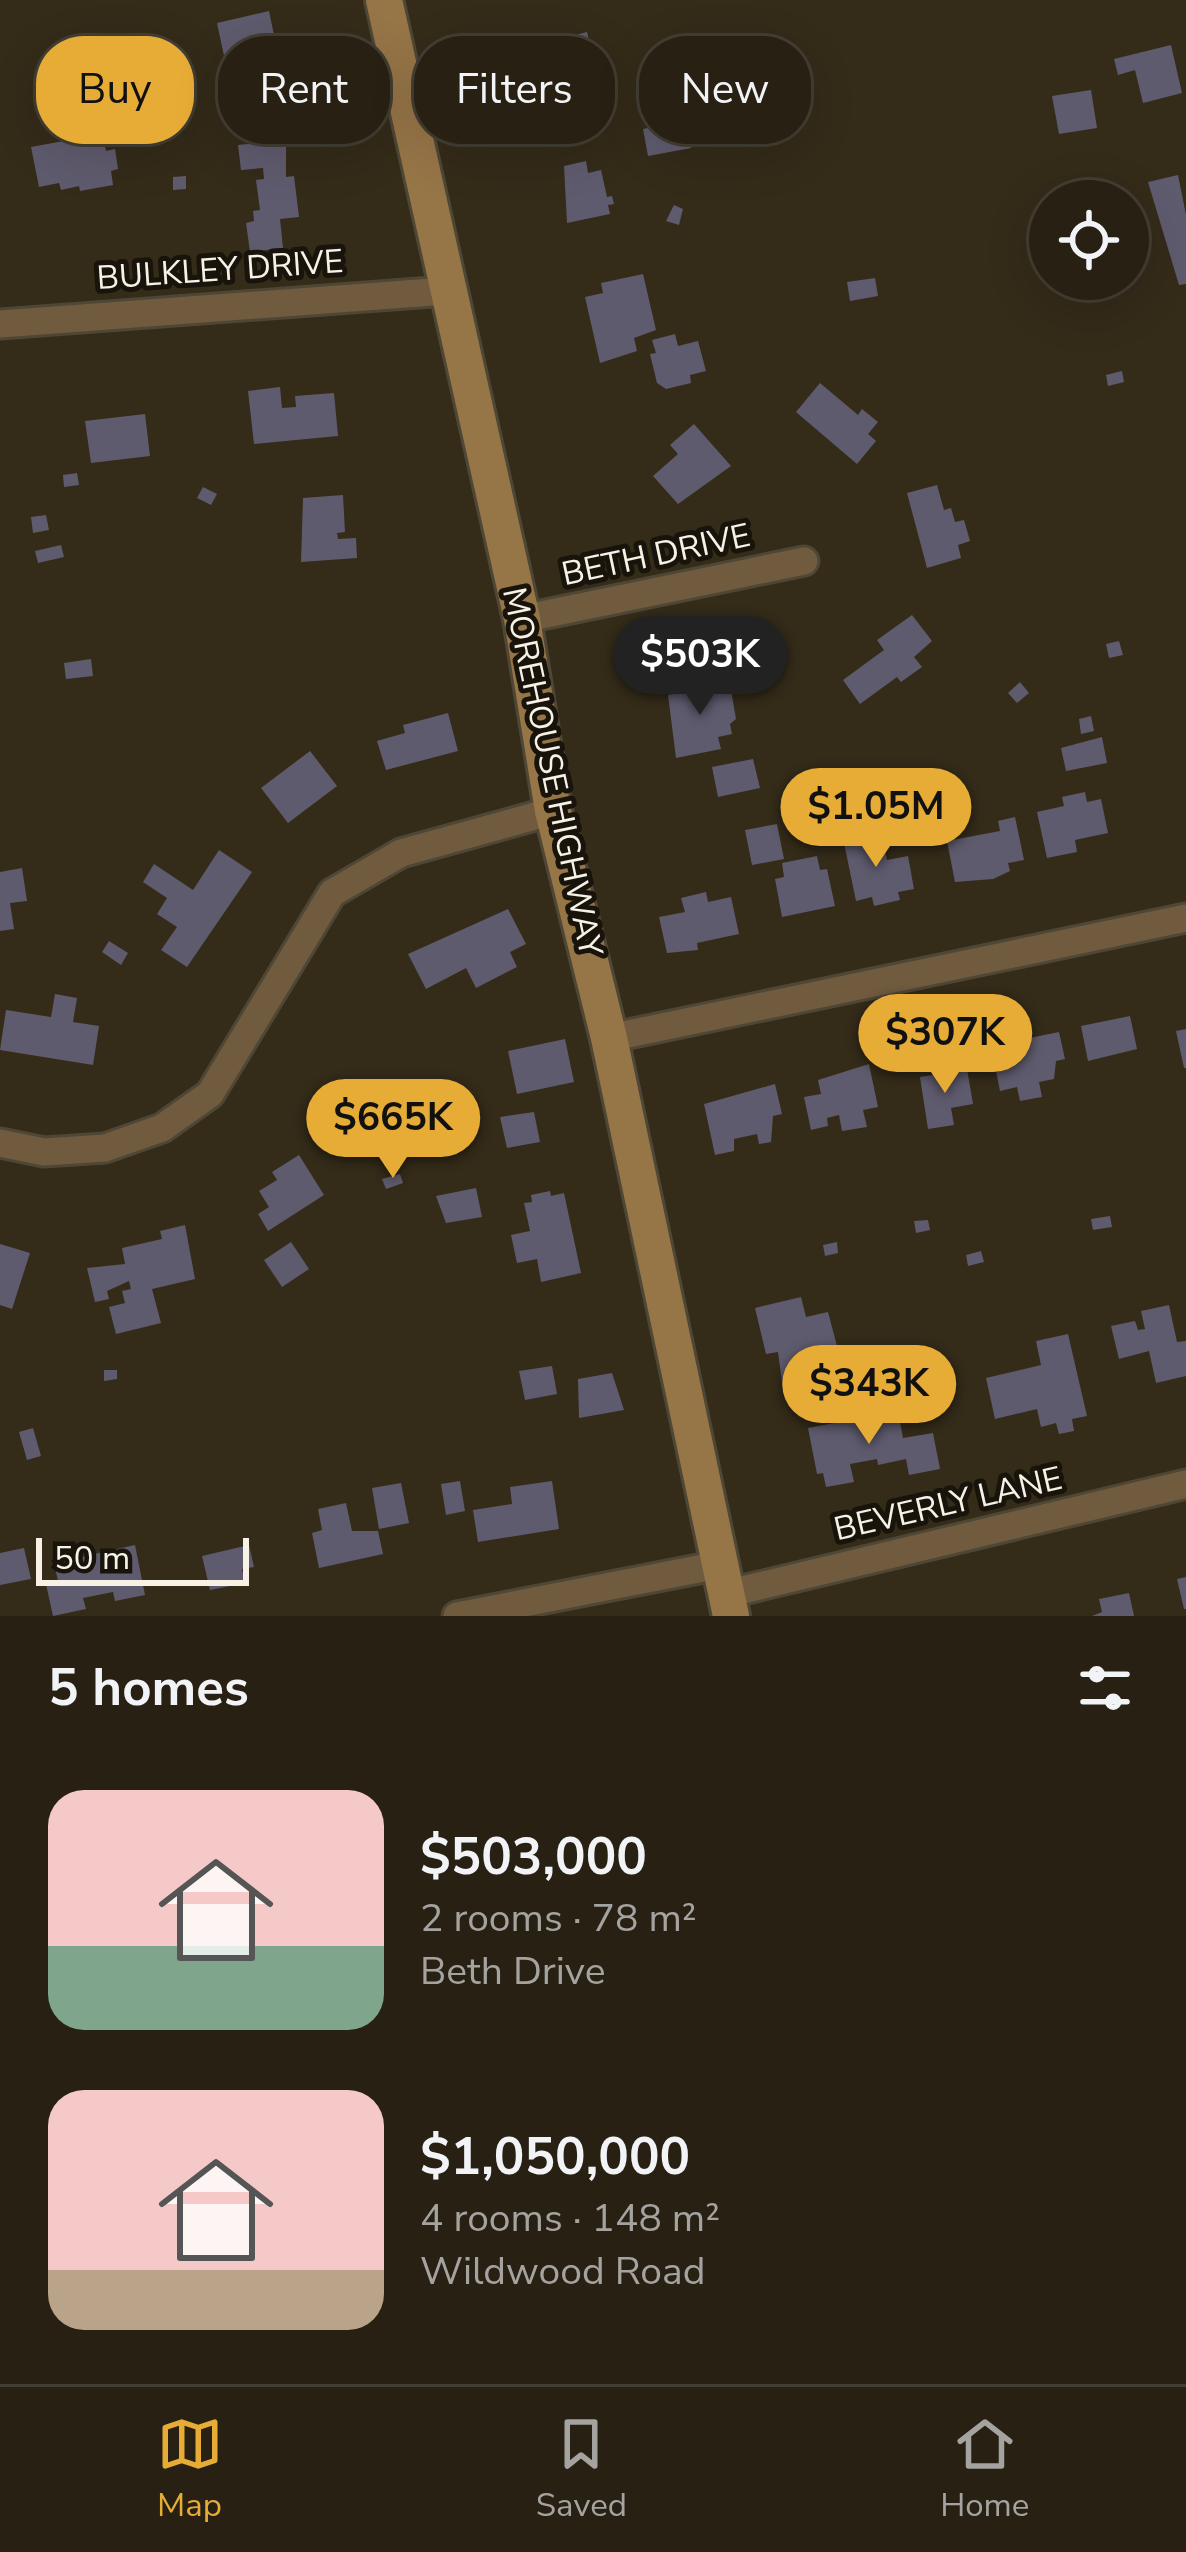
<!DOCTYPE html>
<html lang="en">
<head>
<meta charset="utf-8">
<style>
  body { margin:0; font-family:"Nunito Sans",sans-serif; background:#2f281c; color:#f1f3f6; height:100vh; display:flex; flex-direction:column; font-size:45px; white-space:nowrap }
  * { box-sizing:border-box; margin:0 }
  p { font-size:39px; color:#a4a3a0 }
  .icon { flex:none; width:66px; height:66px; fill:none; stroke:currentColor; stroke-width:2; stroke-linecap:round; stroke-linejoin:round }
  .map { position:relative; height:1616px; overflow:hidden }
  .panel { display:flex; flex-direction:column; background:#272013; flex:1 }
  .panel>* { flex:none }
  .banner { position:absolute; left:36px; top:36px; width:1116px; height:108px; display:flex; gap:24px }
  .tools { position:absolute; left:1029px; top:180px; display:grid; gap:24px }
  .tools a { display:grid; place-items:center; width:120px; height:120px; border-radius:50%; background:#272013; box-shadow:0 12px 48px #0002,0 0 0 3px #433e33; font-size:60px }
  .scale { position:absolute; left:36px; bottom:30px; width:213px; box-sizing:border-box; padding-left:12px; border:6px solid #f7f1e6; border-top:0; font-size:33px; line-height:42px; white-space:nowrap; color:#f7f1e6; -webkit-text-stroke:9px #18140c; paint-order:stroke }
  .price { position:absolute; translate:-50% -102px; padding:0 27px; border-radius:42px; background:#e7ac36; color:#111; font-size:39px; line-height:78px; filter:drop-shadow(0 3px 6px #0008) }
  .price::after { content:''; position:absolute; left:50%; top:72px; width:36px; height:27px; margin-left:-18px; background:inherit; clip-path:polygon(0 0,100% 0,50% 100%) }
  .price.selected { background:#222; color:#fff }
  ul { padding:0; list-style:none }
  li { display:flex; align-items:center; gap:36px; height:300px; padding:0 48px }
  li span { display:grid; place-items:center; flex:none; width:336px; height:240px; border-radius:36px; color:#555 }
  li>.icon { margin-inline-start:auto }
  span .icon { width:144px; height:144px; fill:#fffc; stroke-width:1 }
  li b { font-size:51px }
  h2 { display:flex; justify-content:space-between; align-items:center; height:144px; padding:0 48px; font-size:51px }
  .chip { padding:0 42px; border-radius:48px; background:#272013; box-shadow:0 12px 48px #0002,0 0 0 3px #433e33; font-size:42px; line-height:108px }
  .chip.selected { background:#e7ac36; color:#111 }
  .tabs { display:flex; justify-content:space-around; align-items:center; height:168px; border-top:3px solid #433e33; background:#272013; font-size:33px; color:#a4a3a0 }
  .tabs a { display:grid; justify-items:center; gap:6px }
  .tabs .selected { color:#e7ac36 }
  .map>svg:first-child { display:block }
  .building { fill:#5f5b6e }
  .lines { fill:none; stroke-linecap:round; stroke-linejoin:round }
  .street-casing { stroke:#4f4736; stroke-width:33 }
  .secondary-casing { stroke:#4f4736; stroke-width:42 }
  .street { stroke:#705b3f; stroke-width:27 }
  .secondary { stroke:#967547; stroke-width:36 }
  .labels { text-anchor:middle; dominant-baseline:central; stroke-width:10; stroke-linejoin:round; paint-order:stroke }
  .street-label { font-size:33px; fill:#f7f1e6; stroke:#18140c }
</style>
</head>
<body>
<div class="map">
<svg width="1186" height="1616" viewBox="0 0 1186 1616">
  <rect width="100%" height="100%" fill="#342b19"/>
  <g class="building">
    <path d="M269 11 275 40 268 42 272 84 232 93 217 23Z"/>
    <path d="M587 32 603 98 547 112 539 83 549 80 540 44Z"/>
    <path d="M1171 45 1182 93 1143 103 1135 70 1118 75 1114 59Z"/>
    <path d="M1091 90 1097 128 1059 134 1052 96Z"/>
    <path d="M686 120 691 148 648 156 643 129Z"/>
    <path d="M102 134 106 151 115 149 118 169 111 171 113 185 80 191 79 186 61 190 59 183 39 187 31 147Z"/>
    <path d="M286 140V177L294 176 299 217 280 219 283 248 250 252 246 223 254 221 253 211 260 210 256 180 264 179 263 168 241 170 238 145Z"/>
    <path d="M586 161 588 173 601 170 607 197 612 196 614 204 608 205 610 214 567 223 564 166Z"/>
    <path d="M1178 175 1186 215V284L1179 285 1148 182Z"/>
    <path d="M186 176V189L173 190V177Z"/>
    <path d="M674 205 683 209 679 225 666 221Z"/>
    <path d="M643 274 656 330 634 338 637 351 600 363 585 297 603 293 601 283Z"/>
    <path d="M875 278 878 296 850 301 847 282Z"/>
    <path d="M675 334 678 346 698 341 706 371 690 375 691 383 666 389 657 383 650 354 656 353 652 340Z"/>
    <path d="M1122 371 1124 382 1108 386 1106 375Z"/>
    <path d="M820 383 858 415 862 409 878 422 868 434 876 441 857 464 796 412Z"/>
    <path d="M280 387 282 408 296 407 295 396 334 393 338 436 254 444 248 391Z"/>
    <path d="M145 414 150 456 91 463 85 421Z"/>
    <path d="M694 424 731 466 678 504 653 476 678 454 670 445Z"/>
    <path d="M77 473 79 485 64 487 63 475Z"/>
    <path d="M937 485 944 510 951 508 955 522 964 520 970 541 958 545 961 558 927 568 907 493Z"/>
    <path d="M203 487 217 494 211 505 197 498Z"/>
    <path d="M343 495 345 532 337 533 338 539 356 538 357 558 301 562 303 498Z"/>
    <path d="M46 515 49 530 33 533 31 517Z"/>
    <path d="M61 545 64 557 38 563 35 551Z"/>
    <path d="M912 615 932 641 914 657 922 667 901 682 897 677 860 704 843 680 884 650 877 640Z"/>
    <path d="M1119 641 1123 655 1109 658 1106 644Z"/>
    <path d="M91 659 93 676 66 679 64 663Z"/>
    <path d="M704 674 708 695 731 690 736 719 730 724 732 734 718 737 721 749 676 758 668 695 686 692 683 679Z"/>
    <path d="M1020 682 1029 693 1017 703 1008 693Z"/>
    <path d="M448 713 458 751 386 770 377 741 405 733 403 725Z"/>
    <path d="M1091 716 1094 731 1081 734 1079 719Z"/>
    <path d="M1102 737 1107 763 1066 771 1061 748Z"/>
    <path d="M310 751 337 786 288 823 261 788Z"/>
    <path d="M753 759 760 788 718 797 712 767Z"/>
    <path d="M847 782 849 793 835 795 834 784Z"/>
    <path d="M1085 792 1087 802 1101 799 1108 833 1075 840 1077 852 1047 858 1037 812 1064 806 1062 797Z"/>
    <path d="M1015 817 1024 860 1008 863 1010 871 993 879 955 882 947 841 1000 831 998 821Z"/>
    <path d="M777 824 784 859 752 865 745 830Z"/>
    <path d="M881 831 887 860 908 856 914 889 898 892 900 900 874 906 872 897 856 901 843 838Z"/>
    <path d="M219 850 252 872 187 967 161 950 177 927 157 914 167 898 143 882 154 864 193 890Z"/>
    <path d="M817 856 820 870 827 869 835 906 782 917 775 879 784 877 782 863Z"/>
    <path d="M22 868 27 901 10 903 14 929 0 931V872Z"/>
    <path d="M706 892 708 902 731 897 739 934 697 943 698 950 667 953 659 917 685 912 681 898Z"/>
    <path d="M508 909 526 944 510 952 517 967 476 988 466 968 426 989 408 954Z"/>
    <path d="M109 941 128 953 121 965 102 952Z"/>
    <path d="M55 994 77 998 73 1022 99 1026 93 1065 0 1050 6 1010 51 1017Z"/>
    <path d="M1130 1016 1137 1049 1088 1061 1081 1026Z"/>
    <path d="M1186 1029V1068H1184L1176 1031Z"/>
    <path d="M1059 1032 1065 1059 1056 1061 1054 1079 1039 1082 1042 1097 1020 1101 1017 1087 1000 1091 991 1046Z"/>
    <path d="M565 1039 574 1082 517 1094 508 1051Z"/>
    <path d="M869 1064 878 1107 863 1110 867 1127 842 1131 839 1115 827 1118 828 1126 811 1130 804 1097 821 1094 818 1080Z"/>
    <path d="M967 1069 973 1104 951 1108 954 1125 928 1129 920 1077Z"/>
    <path d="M775 1084 782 1114 773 1116 771 1142 759 1144 757 1134 734 1139V1151L715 1155 704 1104Z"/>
    <path d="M534 1112 540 1142 507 1148 500 1117Z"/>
    <path d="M299 1155 324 1195 268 1231 258 1214 269 1207 259 1191 277 1180 272 1172Z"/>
    <path d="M400 1174 403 1183 386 1189 382 1179Z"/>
    <path d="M476 1188 482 1217 446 1223 436 1196Z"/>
    <path d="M550 1191 551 1196 564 1193 581 1273 541 1282 537 1259 517 1263 511 1235 530 1231 524 1203 532 1202 531 1195Z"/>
    <path d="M1110 1216 1112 1227 1093 1230 1091 1219Z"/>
    <path d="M928 1220 930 1230 916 1233 914 1221Z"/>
    <path d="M185 1225 195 1279 152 1289 161 1323 116 1334 109 1307 125 1303 122 1291 131 1289 129 1281 107 1291 109 1299 95 1302 87 1268 125 1264 122 1248 162 1239 160 1231Z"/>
    <path d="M291 1242 309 1269 282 1287 264 1260Z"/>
    <path d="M837 1242 838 1253 825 1256 823 1245Z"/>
    <path d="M0 1244 30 1253 12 1309 0 1305Z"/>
    <path d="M981 1251 984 1262 968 1266 966 1255Z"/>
    <path d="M801 1297 806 1317 828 1312 837 1346 814 1351 821 1380 783 1389 778 1352 766 1354 755 1308Z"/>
    <path d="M1169 1305 1177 1342 1186 1341V1376L1156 1383 1149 1351 1119 1359 1111 1326 1135 1321 1138 1330 1145 1329 1141 1311Z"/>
    <path d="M1068 1334 1087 1416 1072 1419 1074 1431 1059 1434 1056 1423 1041 1427 1037 1409 995 1419 986 1378 1041 1365 1036 1341Z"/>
    <path d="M552 1366 557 1394 525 1400 519 1371Z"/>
    <path d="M104 1370H117V1379L104 1381Z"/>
    <path d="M612 1373 624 1410 579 1418 578 1379Z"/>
    <path d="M898 1411 903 1438 933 1433 940 1469 909 1475 906 1459 878 1465 877 1459 850 1464 854 1482 826 1487 823 1473 817 1474 808 1428Z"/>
    <path d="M33 1428 41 1456 27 1460 19 1432Z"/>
    <path d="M460 1481 465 1511 446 1515 441 1484Z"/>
    <path d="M552 1481 559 1529 478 1542 473 1510 512 1504 510 1487Z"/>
    <path d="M401 1483 409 1523 379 1529 372 1488Z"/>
    <path d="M346 1503 352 1531H378L383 1554 319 1568 312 1533 322 1530 318 1509Z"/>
    <path d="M135 1545 145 1595 115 1601 113 1592 83 1598 86 1609 53 1616 46 1584 58 1581 54 1563Z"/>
    <path d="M249 1545 254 1567 242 1569 245 1583 210 1590 202 1556Z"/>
    <path d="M24 1548 31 1579 0 1585V1553Z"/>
    <path d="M1186 1577V1609H1184L1177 1579Z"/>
    <path d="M1129 1593 1134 1616H1092L1102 1612 1099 1599Z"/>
  </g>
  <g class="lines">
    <defs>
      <g id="street">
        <path d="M0 324 446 291"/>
        <path d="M522 619 804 561"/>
        <path d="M609 1038 1186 918"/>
        <path d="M0 1143 44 1152 105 1148 162 1128 210 1094 332 893 401 853 553 811"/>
        <path d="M726 1594 1186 1484"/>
        <path d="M457 1616 719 1565"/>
      </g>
      <path id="secondary" d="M384 0 522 619 553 811 609 1038 731 1616"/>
    </defs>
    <use href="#street" class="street-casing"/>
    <use href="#secondary" class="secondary-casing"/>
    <use href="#street" class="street"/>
    <use href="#secondary" class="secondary"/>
  </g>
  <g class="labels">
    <g class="street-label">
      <text transform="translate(220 270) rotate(-4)">BULKLEY DRIVE</text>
      <text transform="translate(656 555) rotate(-12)">BETH DRIVE</text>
      <text transform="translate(552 772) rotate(78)">MOREHOUSE HIGHWAY</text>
      <text transform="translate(948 1504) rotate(-13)">BEVERLY LANE</text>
    </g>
  </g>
</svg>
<div class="tools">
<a><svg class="icon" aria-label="locate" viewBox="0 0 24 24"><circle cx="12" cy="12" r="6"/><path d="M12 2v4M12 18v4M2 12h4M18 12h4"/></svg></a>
</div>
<div class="scale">50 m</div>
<b class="price selected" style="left:700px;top:718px">$503K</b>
<b class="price" style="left:876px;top:870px">$1.05M</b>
<b class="price" style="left:945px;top:1096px">$307K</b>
<b class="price" style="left:393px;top:1181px">$665K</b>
<b class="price" style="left:869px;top:1447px">$343K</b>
<div class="banner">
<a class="chip selected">Buy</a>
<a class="chip">Rent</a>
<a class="chip">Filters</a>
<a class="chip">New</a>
</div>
</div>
<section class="panel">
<h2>5 homes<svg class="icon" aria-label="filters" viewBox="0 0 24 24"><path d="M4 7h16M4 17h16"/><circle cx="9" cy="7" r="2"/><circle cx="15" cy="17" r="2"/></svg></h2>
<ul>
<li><span style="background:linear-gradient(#f6c9c9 65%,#7fa58c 0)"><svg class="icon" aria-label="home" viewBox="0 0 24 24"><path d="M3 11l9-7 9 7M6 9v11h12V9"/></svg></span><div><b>$503,000</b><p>2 rooms · 78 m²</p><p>Beth Drive</p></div></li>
<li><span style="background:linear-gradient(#f6c9c9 75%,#b9a48a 0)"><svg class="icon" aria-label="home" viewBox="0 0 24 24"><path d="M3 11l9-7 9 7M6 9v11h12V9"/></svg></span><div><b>$1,050,000</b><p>4 rooms · 148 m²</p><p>Wildwood Road</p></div></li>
</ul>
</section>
<nav class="tabs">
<a class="selected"><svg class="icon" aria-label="map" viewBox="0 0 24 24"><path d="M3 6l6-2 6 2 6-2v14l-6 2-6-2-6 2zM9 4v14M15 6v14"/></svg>Map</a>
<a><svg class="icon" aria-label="saved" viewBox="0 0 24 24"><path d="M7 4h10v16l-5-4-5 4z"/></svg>Saved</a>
<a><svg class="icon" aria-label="home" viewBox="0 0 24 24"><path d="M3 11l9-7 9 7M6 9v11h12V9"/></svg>Home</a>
</nav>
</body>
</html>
